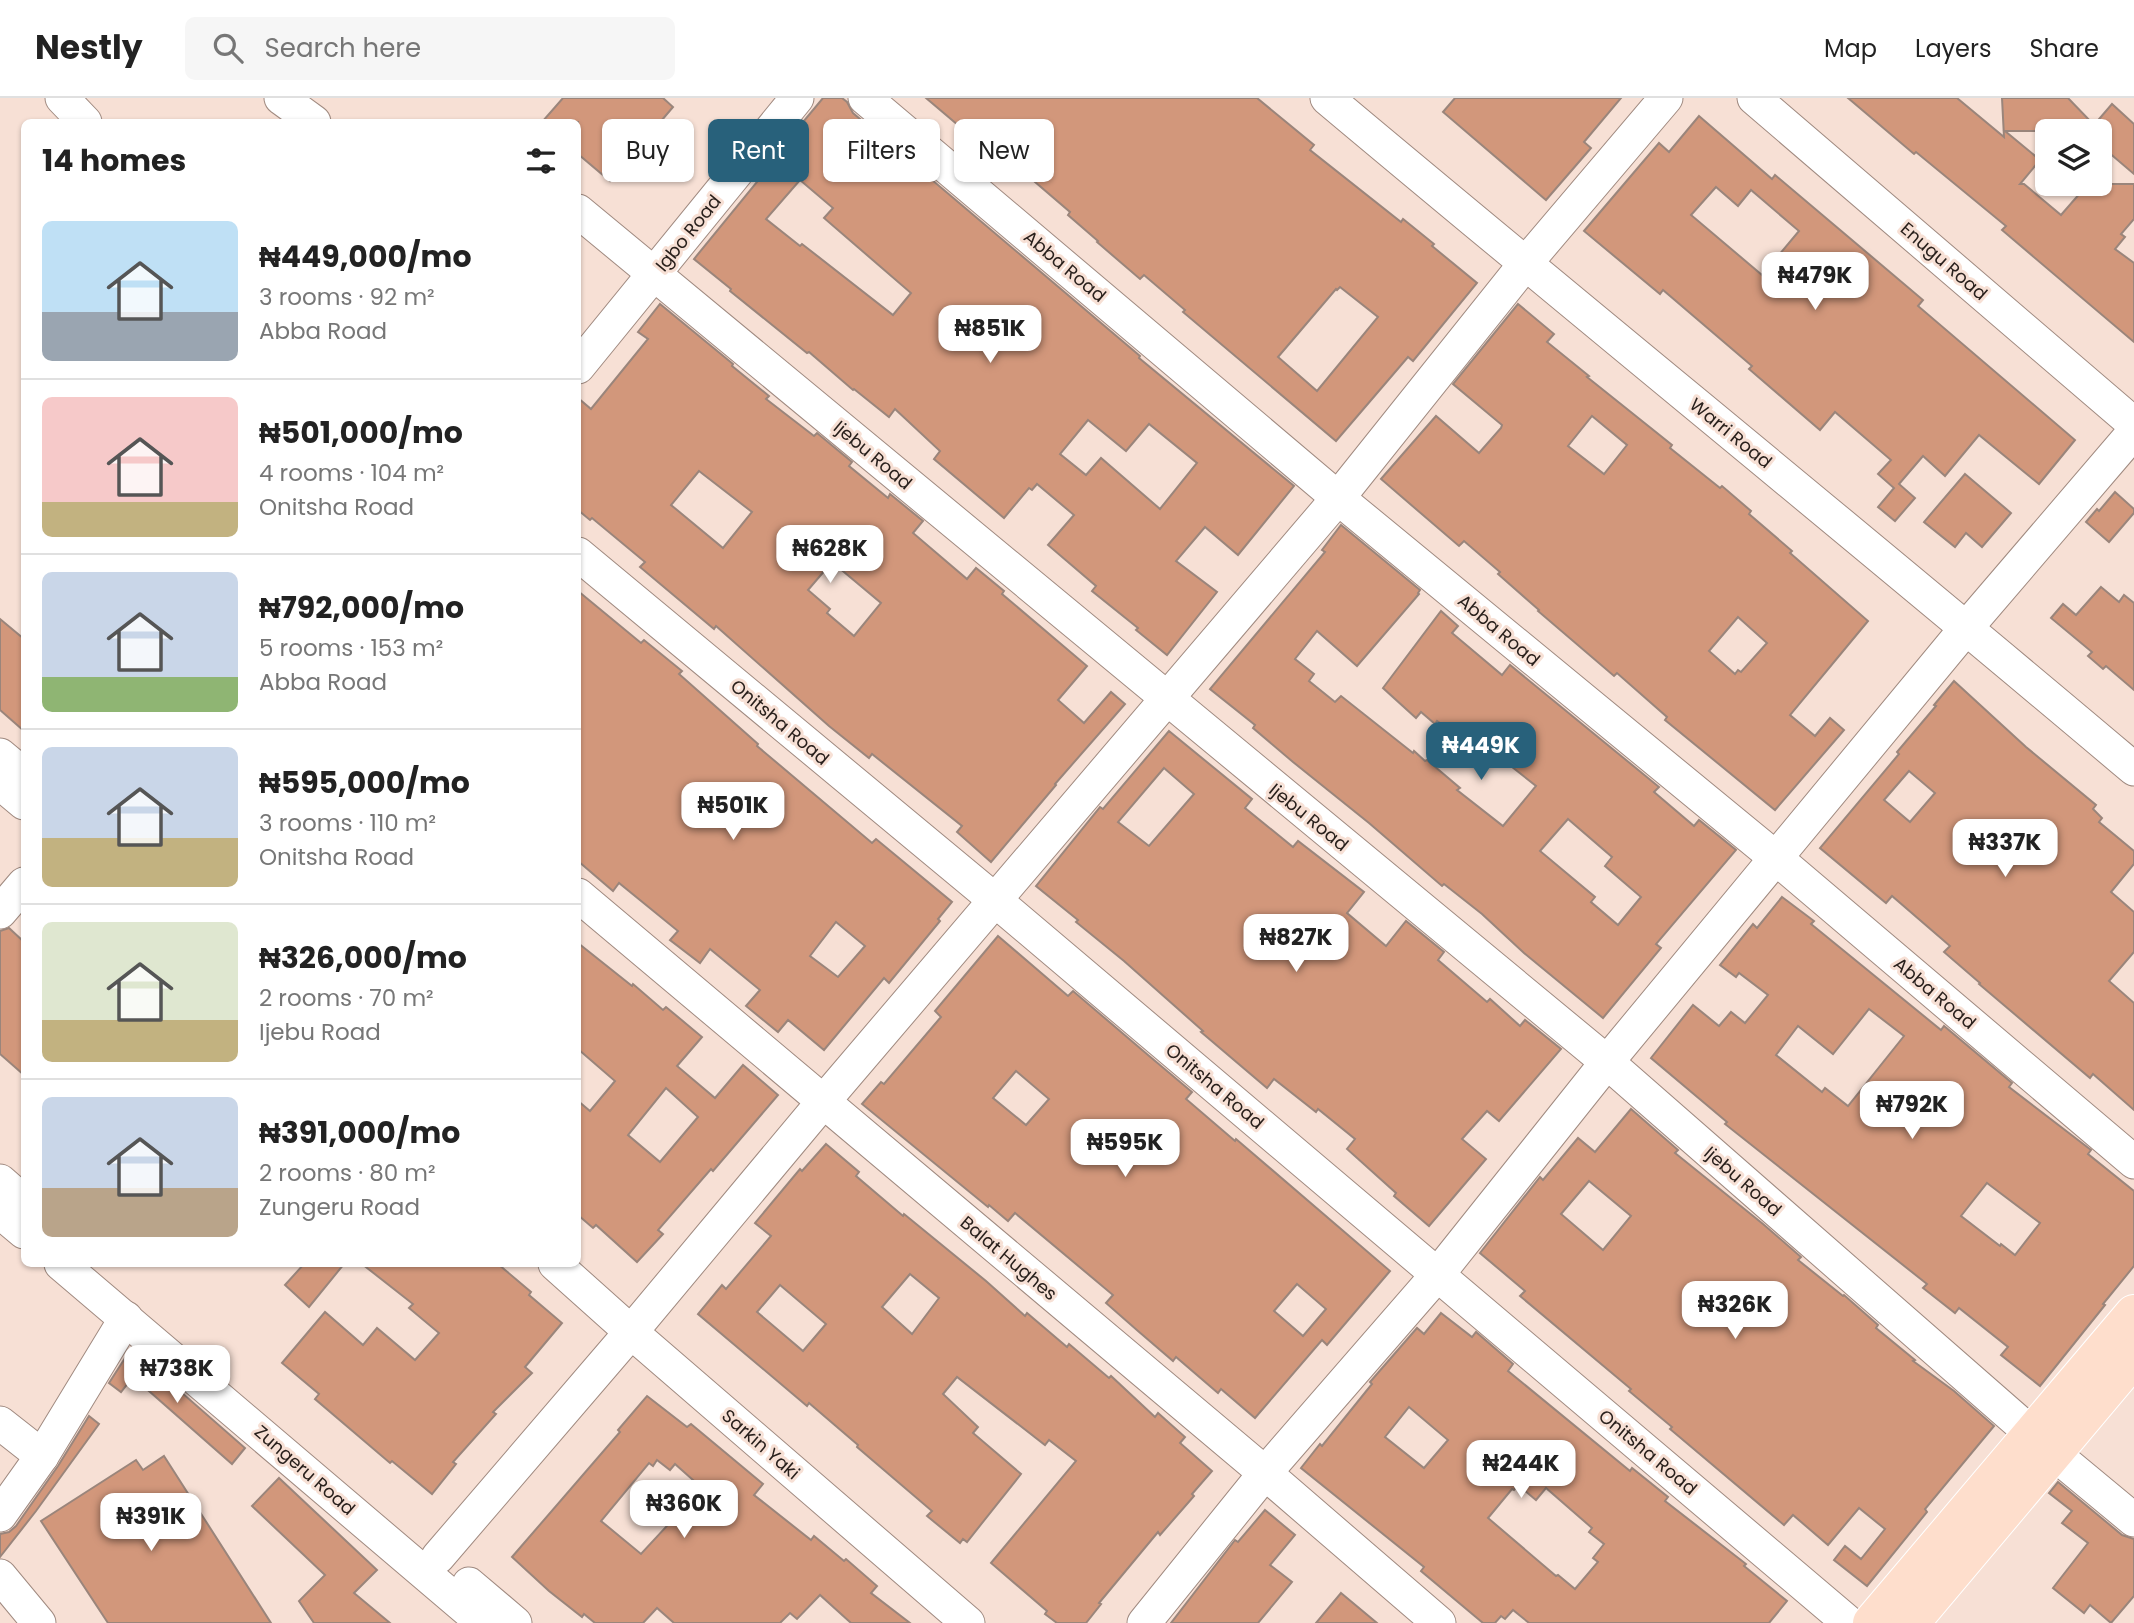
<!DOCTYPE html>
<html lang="en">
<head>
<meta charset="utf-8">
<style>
  body { margin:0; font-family:Poppins,sans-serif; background:#f6f6f6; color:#222; height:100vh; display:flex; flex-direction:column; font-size:26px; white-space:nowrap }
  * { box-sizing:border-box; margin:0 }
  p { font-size:23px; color:#767676 }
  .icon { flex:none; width:38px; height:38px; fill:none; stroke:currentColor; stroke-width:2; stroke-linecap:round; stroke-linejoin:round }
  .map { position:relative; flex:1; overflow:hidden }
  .panel { position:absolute; left:21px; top:21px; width:560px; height:1148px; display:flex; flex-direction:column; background:#fff; border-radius:10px; box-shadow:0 2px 5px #0004 }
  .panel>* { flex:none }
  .guide { position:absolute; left:602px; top:21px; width:665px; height:63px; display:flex; gap:14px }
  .controls { position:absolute; left:2035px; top:21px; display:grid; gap:14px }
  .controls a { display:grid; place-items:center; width:77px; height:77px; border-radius:10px; background:#fff; box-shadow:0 2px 5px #0004; font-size:35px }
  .price { position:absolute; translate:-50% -60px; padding:0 16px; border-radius:14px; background:#fff; color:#222; font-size:23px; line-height:46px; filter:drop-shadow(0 2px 4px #0008) }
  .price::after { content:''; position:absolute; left:50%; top:42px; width:21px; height:16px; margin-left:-10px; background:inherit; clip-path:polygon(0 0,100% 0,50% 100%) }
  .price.active { background:#28617b; color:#fff }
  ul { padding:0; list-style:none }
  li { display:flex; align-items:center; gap:21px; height:175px; padding:0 21px }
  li+li { border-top:2px solid #e0e0e0 }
  li span { display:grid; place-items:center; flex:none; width:196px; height:140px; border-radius:10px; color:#555 }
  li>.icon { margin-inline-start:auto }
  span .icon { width:84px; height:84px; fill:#fffc; stroke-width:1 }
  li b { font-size:30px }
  h2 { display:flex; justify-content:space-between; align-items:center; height:84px; padding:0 21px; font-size:30px }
  .tag { padding:0 24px; border-radius:10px; background:#fff; box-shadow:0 2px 5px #0004; font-size:24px; line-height:63px }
  .tag.active { background:#28617b; color:#fff }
  header { display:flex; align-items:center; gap:42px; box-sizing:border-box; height:98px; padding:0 35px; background:#fff; border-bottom:2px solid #e0e0e0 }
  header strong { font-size:33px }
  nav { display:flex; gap:38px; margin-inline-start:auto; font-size:24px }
  .search { width:490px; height:63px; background:#f6f6f6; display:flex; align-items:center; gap:18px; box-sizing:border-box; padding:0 24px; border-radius:10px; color:#767676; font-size:26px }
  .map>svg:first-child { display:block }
  .building { fill:#d2977b; stroke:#9a857b; stroke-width:2; fill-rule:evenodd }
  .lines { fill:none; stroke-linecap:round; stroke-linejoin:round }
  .minor-casing { stroke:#a08a80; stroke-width:35 }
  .major-casing { stroke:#fff; stroke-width:40 }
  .minor { stroke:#fff; stroke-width:33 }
  .major { stroke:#fedecc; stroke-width:38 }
  .labels { text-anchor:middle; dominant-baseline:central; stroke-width:6; stroke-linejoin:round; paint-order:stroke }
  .street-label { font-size:18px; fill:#29201c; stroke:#f7e0d5 }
</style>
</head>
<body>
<header>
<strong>Nestly</strong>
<div class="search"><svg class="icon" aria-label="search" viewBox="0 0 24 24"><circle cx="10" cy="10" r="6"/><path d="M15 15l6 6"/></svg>Search here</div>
<nav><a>Map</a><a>Layers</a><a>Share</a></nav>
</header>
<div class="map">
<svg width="2134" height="1525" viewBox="0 0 2134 1525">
  <rect width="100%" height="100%" fill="#f7e0d5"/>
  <g class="building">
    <path d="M563 0H663L673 9 610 83 578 56V24H542Z"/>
    <path d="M823 0H842L847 4 853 15 1140 258 1139 260 1294 388 1238 457 1205 429 1176 463 1217 494 1167 557 1136 532 1138 530 1092 493 1096 488 1048 447 1074 417 1037 386 1032 392 1029 390 1004 420 934 361 940 353 895 311 889 319 854 291 853 292 809 254 807 255 730 193 731 191 694 161 770 68 768 66ZM800 82 833 110 824 120 911 195 893 217 802 146 800 148 766 121ZM1088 322 1126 353 1149 326 1197 365 1160 411 1101 360 1086 377 1060 356Z"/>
    <path d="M926 0H1257L1314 47 1310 52 1401 124 1403 121 1434 146 1432 148 1477 185 1413 263 1408 259 1336 343 1183 214 1185 212 1144 177 1140 181 1097 144 1098 143 1068 117 1070 114 1021 72 1017 77ZM1340 189 1378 219 1317 293 1278 259 1336 191 1337 192Z"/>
    <path d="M1455 0H1621L1584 44 1591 50 1546 102 1443 14Z"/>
    <path d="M1848 0H1957L2004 39 2002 0H2068L2094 27 2112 6 2134 26V76L2100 47V33H2005L2040 62 2020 86H2024L2061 117 2088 86H2134V121L2121 136 2125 139 2115 151 2134 165V244L2002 132 2006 128 1916 54 1914 56Z"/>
    <path d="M1699 18 1772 81 1775 77 1923 202 1918 208 2075 342 2039 386 1979 337 1945 378 1923 358 1899 386 1915 400 1895 423 1878 409 1894 390 1878 376 1891 362 1835 314 1820 332 1749 271 1752 268 1663 192 1660 196 1584 133 1659 45 1669 54ZM1716 89 1738 108 1751 92 1799 133 1762 177 1691 117Z"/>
    <path d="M660 206 733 266 732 268 769 298 766 301 814 338 817 335 852 364 849 368 888 400 890 396 923 423 913 435 967 481 976 470 1004 493 1002 496 1087 568 1058 602 1084 625 1111 594 1125 606 1055 686 1056 687 991 764 957 734 962 728 872 656 869 660 829 628 716 528 714 531 640 469 645 464 592 420 590 422 578 412V300L591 311 648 241 638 234ZM699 373 752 414 723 450 671 407ZM832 464 881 505 854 538 827 515 830 511 808 492Z"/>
    <path d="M1518 206 1554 236 1547 244 1589 278 1587 279 1672 347 1670 350 1720 390 1722 388 1751 413 1749 416 1792 453 1790 455 1868 523 1790 617 1815 638 1830 620 1844 632 1775 712 1665 622 1667 619 1617 575 1614 578 1538 513 1539 512 1498 476 1500 474 1464 443 1459 448 1381 381 1436 318 1479 355 1501 330 1502 327 1453 286ZM1592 318 1627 347 1604 376 1568 348ZM1738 519 1767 545 1741 574 1738 572 1735 576 1709 553Z"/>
    <path d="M1965 376 2011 415 1982 449 1966 435 1955 449 1924 424Z"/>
    <path d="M2115 394 2134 411V415L2109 444 2086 424 2097 411 2099 413Z"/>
    <path d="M1341 427 1420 492 1418 495 1419 496 1357 568 1317 533 1295 561 1314 576 1309 583 1335 604 1341 598 1413 655 1414 653 1425 663 1427 662 1460 690 1457 692 1503 728 1536 688 1502 661 1504 658 1468 626 1459 639 1437 623 1435 626 1421 614 1416 620 1383 590 1441 513 1458 528 1452 535 1502 577 1510 567 1659 689 1654 694 1694 728 1699 722 1736 752 1656 846 1661 850 1603 920 1524 855 1482 816 1444 786 1442 788 1369 725 1293 664 1253 630 1255 627 1210 591 1325 454 1322 452ZM1568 721 1612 759 1605 768 1641 799 1618 827 1591 804 1595 799 1540 753Z"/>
    <path d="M2101 489 2119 504 2124 497 2134 505V592L2106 568 2103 571 2088 558 2092 554 2051 520 2063 506 2076 517Z"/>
    <path d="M578 493 641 545 644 542 682 573 679 576 758 646 757 648 872 745 876 741 952 804 938 821 940 823 889 885 884 880 824 952 788 922 778 934 746 908 760 892 710 851 700 865 670 842 678 833 619 785 613 793 578 763ZM836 824 865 848 838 879 810 858Z"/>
    <path d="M0 521 24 541V633L0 612Z"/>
    <path d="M1954 583 2026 649 2096 707 2093 711 2102 720 2099 724 2134 753V766L2111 794 2134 814V854L2109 883 2134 905V1012L2093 976 2090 980 1979 886 1980 885 1944 854 1950 848 1892 798 1886 805 1820 750 1899 656 1897 654 1936 608 1934 607ZM1909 673 1935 695 1910 724 1884 702Z"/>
    <path d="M1169 633 1252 701 1245 710 1293 749 1298 743 1364 794 1347 815 1386 848 1406 823 1444 854 1438 862 1487 904 1490 901 1520 928 1525 922 1561 951 1499 1023 1487 1013 1462 1041 1486 1061 1429 1128 1394 1098 1396 1095 1347 1051 1355 1041 1318 1011 1316 1014 1274 981 1267 990 1201 934 1203 933 1124 863 1076 824 1078 822 1036 788 1100 709 1103 711ZM1164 670 1194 696 1149 748 1118 724Z"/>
    <path d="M1782 799 1814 823 1811 826 1941 932 1944 928 2012 985 2009 989 2078 1042 2091 1052 2088 1056 2134 1093V1168L2103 1206 2105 1207 2040 1288 2001 1257 2008 1249 1959 1210 1955 1215 1923 1190 1927 1186 1725 1026 1727 1024 1651 960 1693 907 1719 928 1731 914 1745 925 1768 897 1739 875 1736 879 1720 867 1753 826 1757 830ZM1869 911 1904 938 1848 1008 1825 990 1822 994 1776 957 1798 928 1833 956ZM1987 1085 2040 1125 2015 1157 2001 1146 2000 1148 1961 1118Z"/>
    <path d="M9 830 24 844V977L0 956V833Z"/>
    <path d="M998 838 1068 898 1073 893 1148 957 1192 994 1186 1001 1235 1043 1236 1041 1390 1173 1327 1247 1322 1242 1255 1320 1221 1291 1218 1295 1176 1259 1173 1263 1138 1233 1106 1205 1113 1197 1015 1115 1008 1123 989 1107 988 1109 862 1006 881 984 884 986 941 919 935 913ZM1016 973 1049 1001 1026 1027 993 1000ZM1297 1186 1326 1211 1303 1238 1274 1213Z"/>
    <path d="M578 845 632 888 633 886 663 912 666 909 702 939 677 968 715 1000 743 967 778 997 713 1073 711 1071 658 1132 663 1136 637 1164 596 1127 593 1130 578 1117V1003L590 1013 615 983 578 951ZM666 990 698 1019 660 1064 628 1037Z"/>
    <path d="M1631 1011 1678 1052 1675 1055 1763 1126 1801 1159 1798 1162 1843 1198 1844 1197 1878 1227 1876 1230 1915 1262 1913 1263 1954 1293 1994 1328 1925 1411 1927 1414 1867 1488 1834 1462 1845 1448 1861 1461 1885 1431 1859 1410 1828 1447 1793 1417 1784 1427 1670 1331 1672 1329 1629 1293 1631 1291 1520 1198 1525 1193 1480 1155 1540 1079 1543 1082 1578 1040 1595 1054ZM1589 1083 1631 1118 1603 1152 1561 1116Z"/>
    <path d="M826 1046 859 1074 856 1078 903 1118 904 1116 986 1183 1025 1218 1027 1215 1067 1249 1069 1246 1109 1280 1111 1278 1155 1319 1158 1315 1185 1339 1180 1345 1212 1373 1192 1396 1194 1398 1160 1437 1158 1434 1099 1505 1101 1506 1086 1525H1057L1045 1516 1047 1513 991 1465 1076 1363 1049 1342 1045 1347 957 1279 943 1296 978 1329 973 1335 1021 1376 967 1444 963 1441 960 1445 927 1418 932 1413 857 1349 858 1347 809 1305 807 1308 698 1216 722 1187 726 1191 771 1138 755 1125 800 1071 802 1073ZM910 1176 939 1200 912 1236 882 1209ZM780 1187 826 1226 803 1253 757 1214Z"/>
    <path d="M304 1166H344L309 1209 285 1187Z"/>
    <path d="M362 1166H498L531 1194 529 1197 562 1225 525 1269 532 1275 493 1314 496 1316 453 1364 456 1366 432 1396 392 1363 390 1365 315 1301 319 1296 282 1265 325 1214 363 1247 377 1230 415 1262 439 1235 409 1210 413 1206Z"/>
    <path d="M1441 1215 1472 1239 1476 1234 1513 1266 1508 1273 1630 1373 1632 1370 1668 1399 1665 1403 1746 1466 1744 1468 1787 1503 1769 1525H1529L1513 1512 1505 1521 1501 1518 1495 1525H1483L1421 1473 1424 1469 1301 1370 1320 1346 1322 1348 1372 1286 1370 1284 1417 1230 1424 1236ZM1409 1309 1448 1342 1424 1370 1385 1339ZM1518 1387 1536 1402 1546 1390 1592 1430 1589 1434 1604 1446 1593 1460 1598 1464 1575 1491 1558 1477 1556 1478 1488 1420 1512 1391 1514 1392Z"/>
    <path d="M129 1254 148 1267 149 1266 245 1350 232 1366 133 1279 121 1294 109 1285Z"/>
    <path d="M647 1298 687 1329 691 1326 763 1386 754 1397 811 1442 814 1438 844 1463 846 1461 877 1488 871 1495 910 1525H851L820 1497 797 1521 790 1515 780 1525H674L657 1510 643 1525H595L584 1516 582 1519 549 1493 512 1459 620 1334 618 1332ZM657 1362 670 1372 675 1366 702 1390 641 1456 601 1423 649 1365 653 1368Z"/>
    <path d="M89 1318 99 1326 36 1413 0 1459V1436L9 1434 16 1428 58 1368Z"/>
    <path d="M164 1358 271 1525H108L41 1423 136 1362 143 1372Z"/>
    <path d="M279 1380 377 1472 354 1495 390 1525H314L299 1503 325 1477 252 1408Z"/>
    <path d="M2058 1384 2122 1437 2134 1441V1498L2111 1525 2090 1507 2084 1515 2053 1490 2088 1445 2062 1425 2072 1413 2049 1395Z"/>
    <path d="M1265 1412 1295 1437 1270 1467 1292 1484 1258 1525H1171L1235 1442 1238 1444Z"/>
    <path d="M1341 1495 1377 1525H1316Z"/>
  </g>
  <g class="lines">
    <defs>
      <g id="minor">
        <path d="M62 0 85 24"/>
        <path d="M281 0 314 24"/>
        <path d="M865 0 1338 400 1777 761 2134 1064"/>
        <path d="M1327 0C1595 225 1867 445 2134 671"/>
        <path d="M1754 0 2134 326"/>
        <path d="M578 113 1607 964 2031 1335"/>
        <path d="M578 269 797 0"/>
        <path d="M578 456 996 803 1849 1525"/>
        <path d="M0 657 24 677"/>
        <path d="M0 685 24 705"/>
        <path d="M578 797 1265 1375 1439 1525"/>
        <path d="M0 814 24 786"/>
        <path d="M0 1083 24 1104"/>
        <path d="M0 1114 24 1134"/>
        <path d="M61 1166 483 1525"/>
        <path d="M555 1166 631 1234 968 1525"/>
        <path d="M0 1325 42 1358"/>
        <path d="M2052 1354 2134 1422"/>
        <path d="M0 1417 42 1358 126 1220"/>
        <path d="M438 1459 631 1234 823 1004 1338 400 1525 166 1666 0"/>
        <path d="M0 1478 39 1525"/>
        <path d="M469 1486 515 1525"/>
        <path d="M1144 1525 1265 1375 1438 1176 1607 964 1967 529 2134 334"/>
      </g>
      <g id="major">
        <path d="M1872 1525 2134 1216"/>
        <path d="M1910 1525 2134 1259"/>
      </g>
    </defs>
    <use href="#minor" class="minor-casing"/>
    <use href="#major" class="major-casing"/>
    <use href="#minor" class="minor"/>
    <use href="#major" class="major"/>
  </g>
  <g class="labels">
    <g class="street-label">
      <text transform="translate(688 135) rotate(-51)">Igbo Road</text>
      <text transform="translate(1944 163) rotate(41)">Enugu Road</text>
      <text transform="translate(1065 168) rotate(40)">Abba Road</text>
      <text transform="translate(1731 335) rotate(39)">Warri Road</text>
      <text transform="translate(873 357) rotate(40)">Ijebu Road</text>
      <text transform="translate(1499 532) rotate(40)">Abba Road</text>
      <text transform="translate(780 624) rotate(40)">Onitsha Road</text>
      <text transform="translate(1309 719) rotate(39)">Ijebu Road</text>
      <text transform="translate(1935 895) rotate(40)">Abba Road</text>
      <text transform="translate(1215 988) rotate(40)">Onitsha Road</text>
      <text transform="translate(1743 1083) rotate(41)">Ijebu Road</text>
      <text transform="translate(1009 1160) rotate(40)">Balat Hughes</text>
      <text transform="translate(761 1346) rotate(41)">Sarkin Yaki</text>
      <text transform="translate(1648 1354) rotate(40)">Onitsha Road</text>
      <text transform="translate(305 1372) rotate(41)">Zungeru Road</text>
    </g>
  </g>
</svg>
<div class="controls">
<a><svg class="icon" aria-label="layers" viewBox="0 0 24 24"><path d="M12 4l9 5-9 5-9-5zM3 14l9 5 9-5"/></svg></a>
</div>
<b class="price" style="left:1815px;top:214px">₦479K</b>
<b class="price" style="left:990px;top:267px">₦851K</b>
<b class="price" style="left:830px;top:487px">₦628K</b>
<b class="price active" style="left:1481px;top:684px">₦449K</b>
<b class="price" style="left:733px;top:744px">₦501K</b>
<b class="price" style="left:2005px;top:781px">₦337K</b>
<b class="price" style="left:1296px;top:876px">₦827K</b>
<b class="price" style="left:1912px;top:1043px">₦792K</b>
<b class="price" style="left:1125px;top:1081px">₦595K</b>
<b class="price" style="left:1735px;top:1243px">₦326K</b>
<b class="price" style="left:177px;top:1307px">₦738K</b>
<b class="price" style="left:1521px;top:1402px">₦244K</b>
<b class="price" style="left:684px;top:1442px">₦360K</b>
<b class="price" style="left:151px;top:1455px">₦391K</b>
<div class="guide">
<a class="tag">Buy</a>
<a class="tag active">Rent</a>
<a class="tag">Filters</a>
<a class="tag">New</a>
</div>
<section class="panel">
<h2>14 homes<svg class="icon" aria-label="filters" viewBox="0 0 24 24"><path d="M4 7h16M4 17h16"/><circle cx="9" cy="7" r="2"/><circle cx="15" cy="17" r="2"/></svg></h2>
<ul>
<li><span style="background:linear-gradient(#bfe0f5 65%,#9aa5b1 0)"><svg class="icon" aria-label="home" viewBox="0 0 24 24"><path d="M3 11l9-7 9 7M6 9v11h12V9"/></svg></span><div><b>₦449,000/mo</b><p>3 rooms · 92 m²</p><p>Abba Road</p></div></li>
<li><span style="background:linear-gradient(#f6c9c9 75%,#c2b280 0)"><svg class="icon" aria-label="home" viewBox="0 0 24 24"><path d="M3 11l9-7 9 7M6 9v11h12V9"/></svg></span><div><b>₦501,000/mo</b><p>4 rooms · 104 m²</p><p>Onitsha Road</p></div></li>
<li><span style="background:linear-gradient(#c9d6e8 75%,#8fb573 0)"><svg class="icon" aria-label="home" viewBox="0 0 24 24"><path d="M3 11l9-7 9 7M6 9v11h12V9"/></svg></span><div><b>₦792,000/mo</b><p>5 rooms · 153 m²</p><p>Abba Road</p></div></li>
<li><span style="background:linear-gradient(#c9d6e8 65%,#c2b280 0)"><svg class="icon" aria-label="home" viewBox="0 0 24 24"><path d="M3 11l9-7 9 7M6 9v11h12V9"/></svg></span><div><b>₦595,000/mo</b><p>3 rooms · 110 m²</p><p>Onitsha Road</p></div></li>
<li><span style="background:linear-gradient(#dfe7d0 70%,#c2b280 0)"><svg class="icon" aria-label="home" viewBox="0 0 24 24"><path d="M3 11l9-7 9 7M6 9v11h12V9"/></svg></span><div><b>₦326,000/mo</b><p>2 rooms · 70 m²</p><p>Ijebu Road</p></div></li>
<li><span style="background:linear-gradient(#c9d6e8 65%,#b9a48a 0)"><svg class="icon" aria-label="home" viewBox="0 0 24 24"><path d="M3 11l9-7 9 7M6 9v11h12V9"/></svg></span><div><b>₦391,000/mo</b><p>2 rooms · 80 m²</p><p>Zungeru Road</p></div></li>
</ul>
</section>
</div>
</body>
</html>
